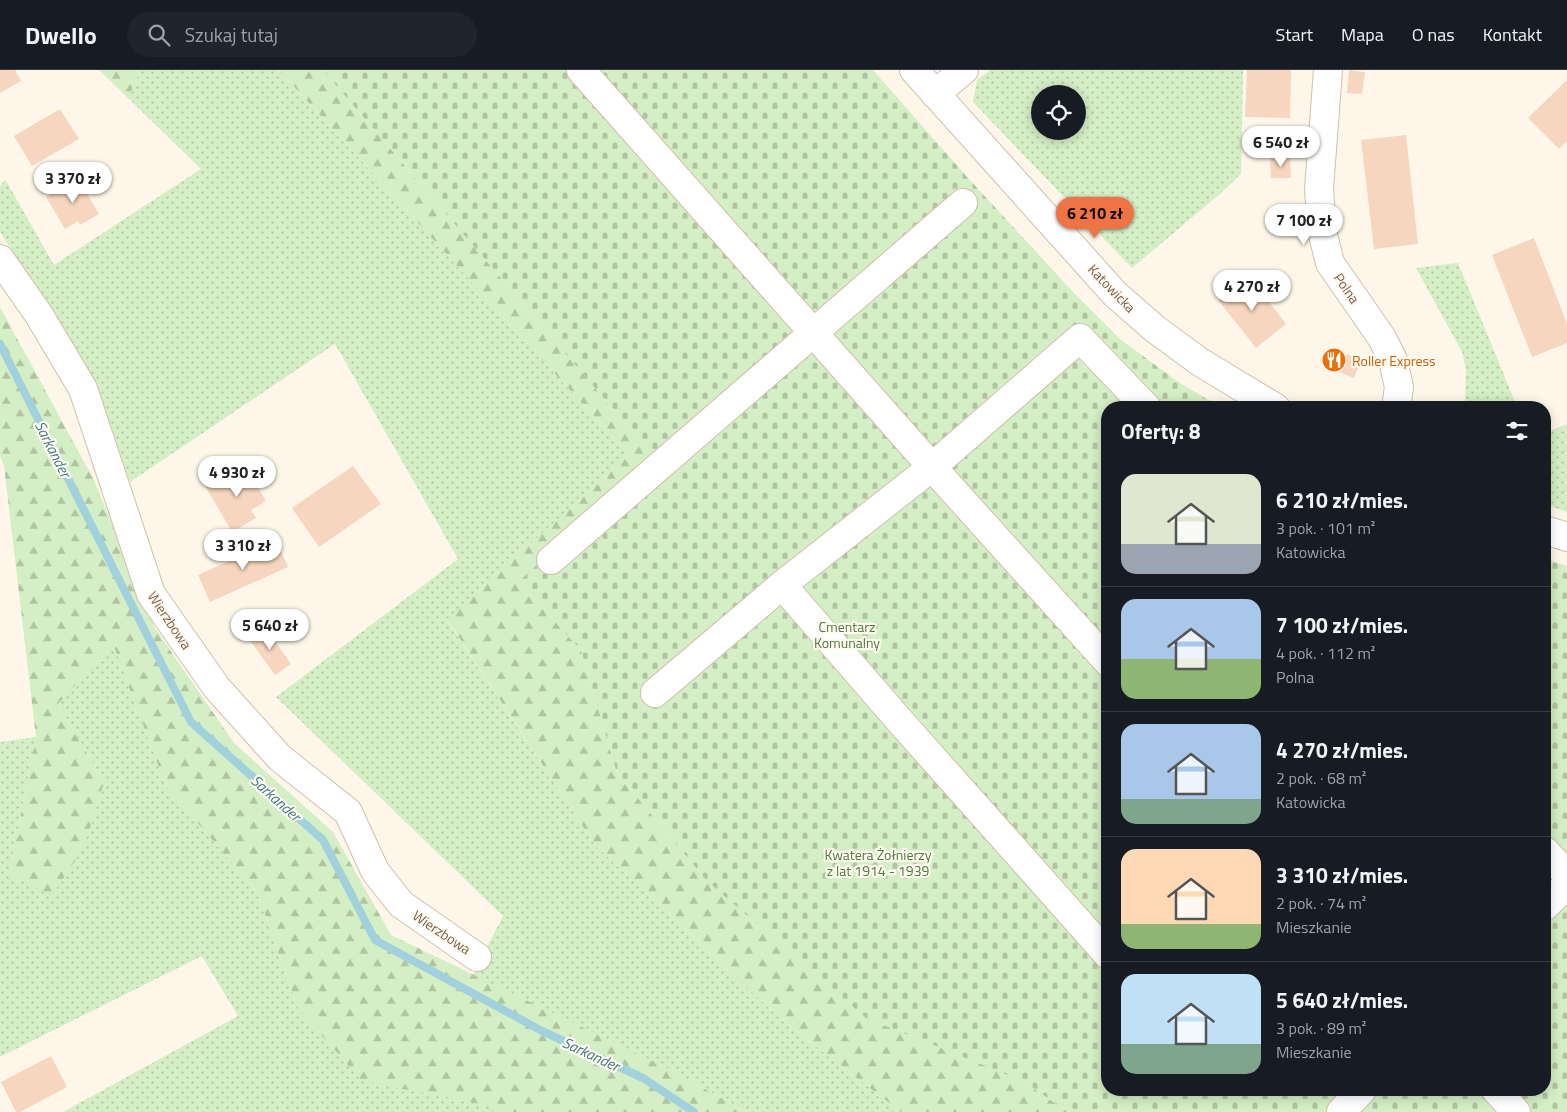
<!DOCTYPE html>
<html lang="pl">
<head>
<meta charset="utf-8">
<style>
  body { margin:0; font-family:"Titillium Web",sans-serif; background:#20242c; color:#f1f3f6; height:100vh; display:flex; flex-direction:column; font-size:19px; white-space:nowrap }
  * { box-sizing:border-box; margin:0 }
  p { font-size:16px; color:#9ea1a6 }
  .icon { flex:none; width:28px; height:28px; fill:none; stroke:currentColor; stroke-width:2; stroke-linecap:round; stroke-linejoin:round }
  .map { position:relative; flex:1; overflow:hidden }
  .panel { position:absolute; left:1101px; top:331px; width:450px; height:695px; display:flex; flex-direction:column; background:#171b24; border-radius:20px; box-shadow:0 2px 12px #0003 }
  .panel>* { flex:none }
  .fabs { position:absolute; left:1031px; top:15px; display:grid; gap:10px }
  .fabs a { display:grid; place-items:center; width:55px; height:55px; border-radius:50%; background:#171b24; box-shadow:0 2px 12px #0003; font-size:25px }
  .price { position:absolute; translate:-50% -42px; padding:0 11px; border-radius:18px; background:#fff; color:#222; font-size:16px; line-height:32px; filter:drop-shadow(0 1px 2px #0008) }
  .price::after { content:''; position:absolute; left:50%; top:30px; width:15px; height:11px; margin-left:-8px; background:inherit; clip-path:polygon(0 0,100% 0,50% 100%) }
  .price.selected { background:#f07345; color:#111 }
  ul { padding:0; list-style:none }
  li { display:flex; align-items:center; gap:15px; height:125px; padding:0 20px }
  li+li { border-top:1px solid #363941 }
  li span { display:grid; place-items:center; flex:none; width:140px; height:100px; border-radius:15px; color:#555 }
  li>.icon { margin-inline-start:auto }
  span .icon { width:60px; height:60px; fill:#fffc; stroke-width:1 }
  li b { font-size:21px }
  h2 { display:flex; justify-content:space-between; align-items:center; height:60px; padding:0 20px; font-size:21px }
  header { display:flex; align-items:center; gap:30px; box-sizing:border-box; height:70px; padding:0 25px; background:#171b24; border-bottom:1px solid #363941 }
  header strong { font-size:24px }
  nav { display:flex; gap:28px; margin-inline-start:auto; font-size:18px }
  .search { width:350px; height:45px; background:#20242c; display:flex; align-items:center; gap:12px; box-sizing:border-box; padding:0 18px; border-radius:28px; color:#9ea1a6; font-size:19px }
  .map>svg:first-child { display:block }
  .grass { fill:url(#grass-dots); fill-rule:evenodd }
  .forest { fill:url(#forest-firs) }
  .cemetery { fill:url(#cemetery-stones) }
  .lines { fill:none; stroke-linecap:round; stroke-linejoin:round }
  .stream { stroke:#a0d1dd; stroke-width:8 }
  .building { fill:#f6d6be }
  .minor-casing { stroke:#d2bfac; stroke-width:30 }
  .minor { stroke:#fff; stroke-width:28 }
  .labels { text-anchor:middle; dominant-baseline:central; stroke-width:4.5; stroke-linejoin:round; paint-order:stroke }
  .street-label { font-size:14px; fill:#7b5d49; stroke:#fffaf0 }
  .food-label { font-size:14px; fill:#c56008; stroke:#fffaf0; text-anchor:start }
  .park-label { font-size:14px; fill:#4d7b3d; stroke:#fffaf0 }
  .water-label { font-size:15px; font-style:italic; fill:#3e7988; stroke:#fffaf0 }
</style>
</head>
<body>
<header>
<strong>Dwello</strong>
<div class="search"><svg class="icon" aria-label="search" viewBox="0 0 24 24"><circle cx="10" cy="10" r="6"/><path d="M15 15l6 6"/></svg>Szukaj tutaj</div>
<nav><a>Start</a><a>Mapa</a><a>O nas</a><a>Kontakt</a></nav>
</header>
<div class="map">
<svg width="1567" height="1042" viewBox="0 0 1567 1042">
  <defs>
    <pattern id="grass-dots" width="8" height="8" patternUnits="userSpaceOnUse" patternTransform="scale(1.25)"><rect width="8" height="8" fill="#d4eec5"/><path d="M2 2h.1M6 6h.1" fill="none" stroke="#b1c4a2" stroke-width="1.8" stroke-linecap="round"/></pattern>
    <pattern id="forest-firs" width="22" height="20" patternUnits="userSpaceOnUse" patternTransform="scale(1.25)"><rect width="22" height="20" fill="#d4eec5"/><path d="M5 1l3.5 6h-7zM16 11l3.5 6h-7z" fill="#b1c4a2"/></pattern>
    <pattern id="cemetery-stones" width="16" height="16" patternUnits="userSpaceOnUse" patternTransform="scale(1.25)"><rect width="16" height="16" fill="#d4eec5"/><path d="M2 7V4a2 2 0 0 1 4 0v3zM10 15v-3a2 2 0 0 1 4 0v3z" fill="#b1c4a2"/></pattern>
  </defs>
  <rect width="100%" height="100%" fill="#fef7e9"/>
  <g class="grass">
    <path d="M141 0H279L629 385 447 550 595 775 782 950 901 1042H747L667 998 473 905 503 846 276 627 458 489 335 274 130 412 97 315 0 162V117L5 109 54 195 201 99 128 28Z"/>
    <path d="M990 0H1243L1241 104 1220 124 1132 198 973 32 977 10ZM1040 24H1078V61H1040Z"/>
    <path d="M1458 193 1509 317 1517 337H1424V336L1465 337 1466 299 1462 282 1416 198Z"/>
    <path d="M1567 354V442L1545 434V363Z"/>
    <path d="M113 573 166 716 257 822 298 938 490 1036 504 1042H63L238 946 202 886 0 987V672L36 667 9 805 104 712 58 634Z"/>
  </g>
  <g class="forest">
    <path d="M99 0H141L128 28Z"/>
    <path d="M279 0H323L655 388 518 512 581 580 617 703 707 811 1023 1011 1068 1042H901L782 950 595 775 447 549 629 385Z"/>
    <path d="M0 237 94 410 155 558 234 673 333 762 391 865 667 998 747 1042H504L490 1036 362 1011 298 938 257 822 166 716 113 574 58 634 104 712 84 777 52 825 9 805 36 667 4 396 0 386Z"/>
  </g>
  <path class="cemetery" d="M323 0H873L968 108 1075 224 1120 269 1177 311 1220 337 1108 338V1020H1545V489L1567 496V1042H1068L1023 1011 866 948 707 811 617 703 581 580 518 512 655 388Z"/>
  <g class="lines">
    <path class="stream" d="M0 274 191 652 323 770 375 870 542 961 643 1008 694 1042"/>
  </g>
  <g class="building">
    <path d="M0 0H15L21 11 0 23Z"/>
    <path d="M1247 0H1291L1290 48 1245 47Z"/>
    <path d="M1349 0 1365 2 1362 24 1347 23Z"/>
    <path d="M1567 10V71L1559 79 1528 48Z"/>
    <path d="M60 39 79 69 32 96 14 66Z"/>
    <path d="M1406 65 1418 174 1374 179 1361 70Z"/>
    <path d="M1290 87 1291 108H1271L1270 88Z"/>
    <path d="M78 108 99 144 80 155 78 151 65 159 46 127Z"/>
    <path d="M1534 168 1567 254V273L1532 287 1492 185Z"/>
    <path d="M1248 205 1286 254 1256 278 1218 230Z"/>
    <path d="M1331 278 1361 290 1354 308 1324 296Z"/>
    <path d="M245 395 266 431 251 440 256 448 232 462 206 417Z"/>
    <path d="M353 396 381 434 319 477 292 438Z"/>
    <path d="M276 470 288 497 210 532 198 505Z"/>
    <path d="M265 557 291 594 275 605 249 569Z"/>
    <path d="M51 986 67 1017 20 1042H16L1 1012Z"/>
  </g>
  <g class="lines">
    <defs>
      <g id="minor">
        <path d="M581 0 932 397 1108 592"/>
        <path d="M914 0 1115 224 1155 259 1200 292 1276 338"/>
        <path d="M1328 0 1319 119 1322 161 1330 193 1382 268 1393 290 1399 317 1396 338"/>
        <path d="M935 24 964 0"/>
        <path d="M0 189 39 245 83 319 151 524 217 618 280 688 348 742 375 801 401 834 477 887"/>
        <path d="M1545 460 1567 467"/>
        <path d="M551 490 963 133"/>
        <path d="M782 515 899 650 1108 885"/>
        <path d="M655 623 782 515 932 397 1080 268 1147 338"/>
        <path d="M1545 781 1567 805"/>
        <path d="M1545 836 1567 815"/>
        <path d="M1496 1020 1516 1042"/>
        <path d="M1341 1042 1362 1020"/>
      </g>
    </defs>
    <use href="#minor" class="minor-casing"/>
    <use href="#minor" class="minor"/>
  </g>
  <defs>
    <symbol id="restaurant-disc" viewBox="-11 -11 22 22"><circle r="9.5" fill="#e8710a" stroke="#fffaf0"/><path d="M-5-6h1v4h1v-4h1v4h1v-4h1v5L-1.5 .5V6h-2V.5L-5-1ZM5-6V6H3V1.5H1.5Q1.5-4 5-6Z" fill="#fff"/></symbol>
  </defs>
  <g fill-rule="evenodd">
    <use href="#restaurant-disc" x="1320" y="276" width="28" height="28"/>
  </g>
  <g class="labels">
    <g class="street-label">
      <text transform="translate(1112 218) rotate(46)">Katowicka</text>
      <text transform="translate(1347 218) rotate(55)">Polna</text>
      <text transform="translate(170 550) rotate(56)">Wierzbowa</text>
      <text transform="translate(442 862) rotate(34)">Wierzbowa</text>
    </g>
    <g class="food-label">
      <text x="1352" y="290">Roller Express</text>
    </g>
    <g class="park-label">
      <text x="847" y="556">Cmentarz<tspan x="847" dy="16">Komunalny</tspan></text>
      <text x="878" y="784">Kwatera Żołnierzy<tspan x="878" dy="16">z lat 1914 - 1939</tspan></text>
    </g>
    <g class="water-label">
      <text transform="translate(53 379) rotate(63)">Sarkander</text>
      <text transform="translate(276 728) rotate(42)">Sarkander</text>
      <text transform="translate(591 984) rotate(25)">Sarkander</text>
    </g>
  </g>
</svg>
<div class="fabs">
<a><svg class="icon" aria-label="locate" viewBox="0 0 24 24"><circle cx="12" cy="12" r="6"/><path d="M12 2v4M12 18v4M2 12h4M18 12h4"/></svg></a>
</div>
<b class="price" style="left:1281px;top:98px">6 540 zł</b>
<b class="price" style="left:73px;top:134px">3 370 zł</b>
<b class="price selected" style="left:1095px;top:169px">6 210 zł</b>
<b class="price" style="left:1304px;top:176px">7 100 zł</b>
<b class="price" style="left:1252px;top:242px">4 270 zł</b>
<b class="price" style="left:237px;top:428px">4 930 zł</b>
<b class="price" style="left:243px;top:501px">3 310 zł</b>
<b class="price" style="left:270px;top:581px">5 640 zł</b>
<section class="panel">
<h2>Oferty: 8<svg class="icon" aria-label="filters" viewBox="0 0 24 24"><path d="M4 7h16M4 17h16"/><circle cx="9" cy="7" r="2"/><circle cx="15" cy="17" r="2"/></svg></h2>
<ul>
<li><span style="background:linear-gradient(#dfe7d0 70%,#9aa5b1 0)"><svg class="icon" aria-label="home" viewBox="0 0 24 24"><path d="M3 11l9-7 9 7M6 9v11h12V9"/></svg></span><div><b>6 210 zł/mies.</b><p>3 pok. · 101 m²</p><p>Katowicka</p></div></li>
<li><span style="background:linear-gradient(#a9c7e8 60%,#8fb573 0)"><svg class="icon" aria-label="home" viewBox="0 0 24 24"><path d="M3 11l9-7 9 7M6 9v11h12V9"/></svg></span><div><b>7 100 zł/mies.</b><p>4 pok. · 112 m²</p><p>Polna</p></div></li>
<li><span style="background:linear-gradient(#a9c7e8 75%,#7fa58c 0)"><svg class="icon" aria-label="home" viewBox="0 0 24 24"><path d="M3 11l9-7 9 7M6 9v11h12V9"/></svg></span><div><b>4 270 zł/mies.</b><p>2 pok. · 68 m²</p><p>Katowicka</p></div></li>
<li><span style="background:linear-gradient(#ffd9b3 75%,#8fb573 0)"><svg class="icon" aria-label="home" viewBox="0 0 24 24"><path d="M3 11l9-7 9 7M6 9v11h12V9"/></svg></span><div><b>3 310 zł/mies.</b><p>2 pok. · 74 m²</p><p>Mieszkanie</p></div></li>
<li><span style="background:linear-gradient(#bfe0f5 70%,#7fa58c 0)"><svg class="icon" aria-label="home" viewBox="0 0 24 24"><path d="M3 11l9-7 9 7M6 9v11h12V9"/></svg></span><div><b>5 640 zł/mies.</b><p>3 pok. · 89 m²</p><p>Mieszkanie</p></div></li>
</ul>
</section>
</div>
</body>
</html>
